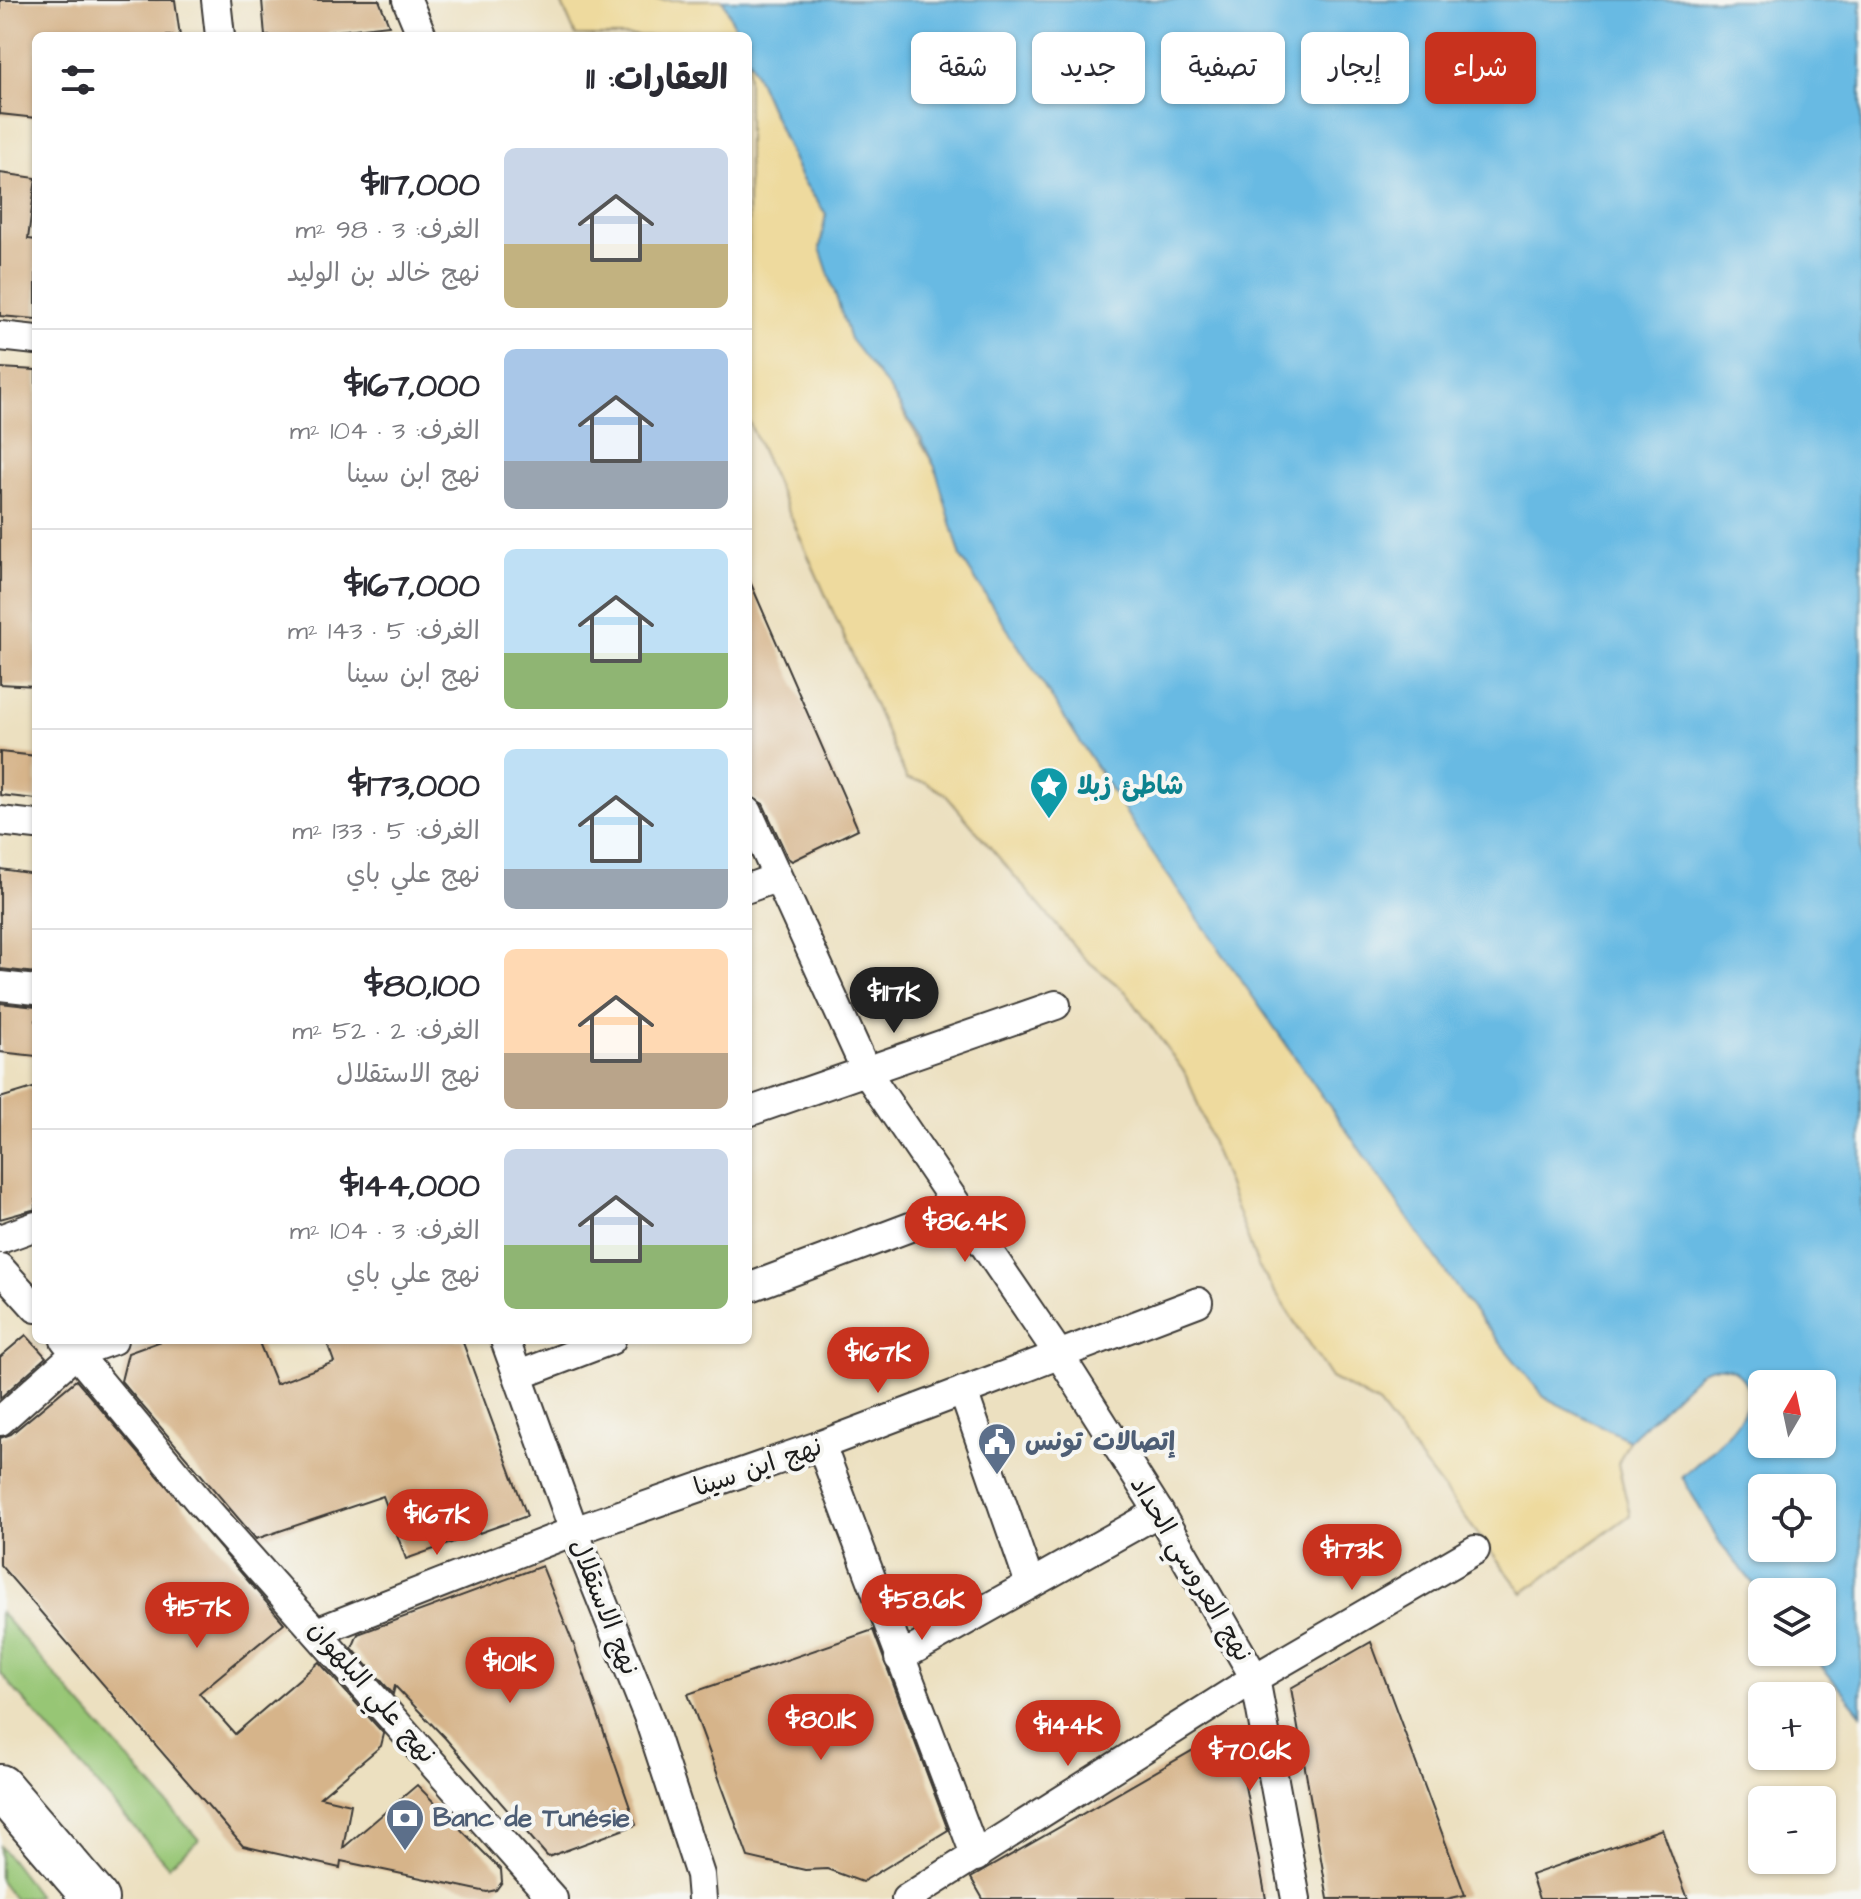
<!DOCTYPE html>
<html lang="ar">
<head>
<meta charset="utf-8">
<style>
  body { margin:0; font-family:"Architects Daughter","Playpen Sans Arabic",sans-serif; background:#f7f7f7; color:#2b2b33; direction:rtl; height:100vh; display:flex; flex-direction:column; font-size:30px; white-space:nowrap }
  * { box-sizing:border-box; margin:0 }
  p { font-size:26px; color:#7c7c81 }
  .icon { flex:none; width:44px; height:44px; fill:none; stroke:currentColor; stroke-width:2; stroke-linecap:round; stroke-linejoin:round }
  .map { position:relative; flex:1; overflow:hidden; direction:ltr }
  .drawer { position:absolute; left:32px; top:32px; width:720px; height:1312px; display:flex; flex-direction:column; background:#fff; border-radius:12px; box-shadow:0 2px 6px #0004; direction:rtl }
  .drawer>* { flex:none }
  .top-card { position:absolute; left:776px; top:32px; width:760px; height:72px; direction:rtl; display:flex; gap:16px }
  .needle { width:52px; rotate:9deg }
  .controls { position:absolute; left:1748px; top:1370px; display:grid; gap:16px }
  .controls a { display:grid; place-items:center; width:88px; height:88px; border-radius:12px; background:#fff; box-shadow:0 2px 6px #0004; font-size:40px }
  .price { position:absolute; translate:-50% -68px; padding:0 18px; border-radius:28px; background:#c8321e; color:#fff; font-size:26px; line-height:52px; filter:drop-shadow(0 2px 4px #0008) }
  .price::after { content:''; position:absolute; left:50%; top:48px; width:24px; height:18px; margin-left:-12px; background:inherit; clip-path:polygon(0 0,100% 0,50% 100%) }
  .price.on { background:#222; color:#fff }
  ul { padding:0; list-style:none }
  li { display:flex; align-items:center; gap:24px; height:200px; padding:0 24px }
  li+li { border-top:2px solid #e1e1e2 }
  li span { display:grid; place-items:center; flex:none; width:224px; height:160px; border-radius:12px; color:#555 }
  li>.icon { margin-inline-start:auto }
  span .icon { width:96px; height:96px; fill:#fffc; stroke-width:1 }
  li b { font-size:34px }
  h2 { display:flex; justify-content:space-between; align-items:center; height:96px; padding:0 24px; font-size:34px }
  .chip { padding:0 28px; border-radius:12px; background:#fff; box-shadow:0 2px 6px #0004; font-size:28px; line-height:72px }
  .chip.on { background:#c8321e; color:#fff }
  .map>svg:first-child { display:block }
  .green { fill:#97c675; stroke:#5a7148; stroke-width:2 }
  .sand { fill:#eeda9e; stroke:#857b5d; stroke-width:2 }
  .water { fill:#68bae3; stroke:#426b80; stroke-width:2; fill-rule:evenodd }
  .building { fill:#d6b48a }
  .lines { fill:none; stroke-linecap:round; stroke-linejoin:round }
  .street-casing { stroke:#3b3935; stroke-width:32 }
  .primary-casing { stroke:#3b3935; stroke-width:48 }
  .street { stroke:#fff; stroke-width:28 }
  .primary { stroke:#fff; stroke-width:44 }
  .labels { text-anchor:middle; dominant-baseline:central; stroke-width:8; stroke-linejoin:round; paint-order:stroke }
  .culture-label { font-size:26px; font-weight:bold; fill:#0d838f; stroke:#f6f6f2; text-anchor:start }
  .service-label { font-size:26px; font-weight:bold; fill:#4e5e75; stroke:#f6f6f2; text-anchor:start }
  .street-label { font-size:26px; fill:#1c1c1c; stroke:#f6f6f2 }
</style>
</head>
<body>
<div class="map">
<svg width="1861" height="1899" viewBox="0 0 1861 1899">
  <rect width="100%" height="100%" fill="#f6f6f2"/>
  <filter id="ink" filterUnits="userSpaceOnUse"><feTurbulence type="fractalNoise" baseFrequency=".0125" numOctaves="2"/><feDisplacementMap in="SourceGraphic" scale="16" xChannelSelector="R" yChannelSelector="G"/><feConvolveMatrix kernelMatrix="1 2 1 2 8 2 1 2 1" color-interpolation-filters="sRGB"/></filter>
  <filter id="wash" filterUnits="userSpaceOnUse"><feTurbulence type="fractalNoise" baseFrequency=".006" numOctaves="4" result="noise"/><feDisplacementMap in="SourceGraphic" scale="32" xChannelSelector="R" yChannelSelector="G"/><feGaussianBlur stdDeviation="1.8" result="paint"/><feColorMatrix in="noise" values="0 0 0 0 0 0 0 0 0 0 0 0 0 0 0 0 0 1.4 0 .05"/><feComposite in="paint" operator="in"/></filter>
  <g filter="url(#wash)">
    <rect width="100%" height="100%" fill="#ece0c0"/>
    <g class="green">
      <path d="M0 1612 199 1840 168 1866 0 1673Z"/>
      <path d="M0 1846 38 1896 14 1899 0 1880Z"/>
    </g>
    <g class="sand">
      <path d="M560 0H723L739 36H576Z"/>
      <path d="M748 57 801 178 826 214 820 248 890 390 935 467 961 557 1148 847 1466 1301 1544 1397 1629 1440 1618 1464 1630 1515 1523 1593 1377 1403 1331 1378 1258 1266 1187 1076 1126 992 1084 958 945 794 925 782 907 779 748 420Z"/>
    </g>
    <path class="water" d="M723 0H1861V1714L1810 1652H1822V1592L1762 1594 1721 1545 1682 1477C1704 1456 1776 1404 1737 1373 1726 1364 1713 1366 1701 1371L1629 1440 1544 1397 1466 1301 1148 847 961 557 935 467 921 438 890 390 850 339 820 248 826 214 801 178 748 57V36H739ZM1762 1384H1822V1444H1762ZM1762 1488H1822V1548H1762Z"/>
    <g id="blocks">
      <g class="building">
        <path d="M0 0H175L180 36H36V118L0 114Z"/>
        <path d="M262 0H379L389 25 328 32 329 36H265Z"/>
        <path d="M0 173 36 178 28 239 36 240V319L0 316Z"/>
        <path d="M0 368 36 370V686L0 684Z"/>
        <path d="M748 577 858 829 792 861 788 858 763 804 748 795Z"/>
        <path d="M0 752 36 756V799L0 795Z"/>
        <path d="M0 869 36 874V973L0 969Z"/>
        <path d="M0 1003 36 1007V1056L0 1052Z"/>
        <path d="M36 1087V1209L0 1219V1098Z"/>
        <path d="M26 1335 46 1357 0 1398V1357Z"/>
        <path d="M164 1340H258L276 1384 334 1362 326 1340H462L527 1516 406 1559 383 1496 256 1539 121 1381 128 1353Z"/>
        <path d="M76 1380 284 1623 199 1693 235 1734 319 1662 384 1734 381 1746 320 1797 351 1804 343 1848 417 1785 501 1870 502 1882 496 1890 487 1892 341 1861 340 1868 243 1846 0 1565V1438L11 1434Z"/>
        <path d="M542 1566 575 1648 636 1825 548 1857 445 1738 395 1686 393 1694 352 1648 358 1634Z"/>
        <path d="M873 1630 948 1830 862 1882 827 1869 805 1870 748 1857 688 1694Z"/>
        <path d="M1371 1642 1465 1895 1446 1899H1328L1291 1688Z"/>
        <path d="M1216 1737 1238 1748 1266 1899H983L971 1878Z"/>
        <path d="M1662 1829 1688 1899H1539L1531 1875Z"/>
      </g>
    </g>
  </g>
  <g filter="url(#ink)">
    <use href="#blocks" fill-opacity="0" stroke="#3b3935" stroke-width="2"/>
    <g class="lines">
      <defs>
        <g id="street">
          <path d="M216 0 220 36"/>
          <path d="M407 0 422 36"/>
          <path d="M0 336 36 340"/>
          <path d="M748 812 867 1073 1060 1356 1159 1512 1255 1678 1296 1899"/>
          <path d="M0 821 36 825"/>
          <path d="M748 888 776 878"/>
          <path d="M0 986 36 990"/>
          <path d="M748 1112 1056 1005"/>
          <path d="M0 1239 36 1226"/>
          <path d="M0 1268 36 1308"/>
          <path d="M748 1288 958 1209"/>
          <path d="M65 1340 199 1501 553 1899"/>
          <path d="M505 1340 574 1531 648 1716 700 1875 702 1899"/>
          <path d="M519 1375 611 1340"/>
          <path d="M963 1391 1030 1584"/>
          <path d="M0 1421 76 1353 113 1340"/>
          <path d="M821 1445 976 1857"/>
          <path d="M319 1631 574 1531 821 1445 1198 1302"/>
          <path d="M899 1658 1159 1512"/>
          <path d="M906 1899 1255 1678 1475 1550"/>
        </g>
        <path id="primary" d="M0 1787 96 1899"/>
      </defs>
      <use href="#street" class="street-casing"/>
      <use href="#primary" class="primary-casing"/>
      <use href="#street" class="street"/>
      <use href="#primary" class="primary"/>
    </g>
  </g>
  <defs>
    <symbol id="sight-pin" viewBox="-11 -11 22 30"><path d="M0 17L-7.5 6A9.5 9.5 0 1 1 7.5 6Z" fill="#0f9aa8" stroke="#f6f6f2"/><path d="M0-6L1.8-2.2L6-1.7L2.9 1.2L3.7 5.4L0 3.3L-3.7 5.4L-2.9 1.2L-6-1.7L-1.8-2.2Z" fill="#fff"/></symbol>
    <symbol id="civic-pin" viewBox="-11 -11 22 30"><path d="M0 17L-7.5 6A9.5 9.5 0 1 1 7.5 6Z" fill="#5c6f8a" stroke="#f6f6f2"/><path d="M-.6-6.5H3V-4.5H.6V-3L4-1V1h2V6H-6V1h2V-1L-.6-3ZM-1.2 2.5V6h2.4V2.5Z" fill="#fff"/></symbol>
    <symbol id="bank-pin" viewBox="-11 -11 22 30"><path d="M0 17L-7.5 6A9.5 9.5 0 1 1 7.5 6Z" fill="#5c6f8a" stroke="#f6f6f2"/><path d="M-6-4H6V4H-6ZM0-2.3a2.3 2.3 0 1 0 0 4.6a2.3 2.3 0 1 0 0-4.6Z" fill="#fff"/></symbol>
  </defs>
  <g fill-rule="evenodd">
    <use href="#sight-pin" x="1027" y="764" width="44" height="60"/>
    <use href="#civic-pin" x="975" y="1420" width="44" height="60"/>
    <use href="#bank-pin" x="383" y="1796" width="44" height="60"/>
  </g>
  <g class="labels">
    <g class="culture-label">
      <text x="1077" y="786">شاطئ زبلا</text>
    </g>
    <g class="service-label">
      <text x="1025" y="1442">إتصالات تونس</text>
      <text x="433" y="1818">Banc de Tunésie</text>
    </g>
    <g class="street-label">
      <text transform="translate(758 1467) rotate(-19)">نهج ابن سينا</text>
      <text transform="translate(1191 1569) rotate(59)">نهج العروسي الحداد</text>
      <text transform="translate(604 1607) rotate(68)">نهج الاستقلال</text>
      <text transform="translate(372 1692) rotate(49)">نهج علي البلهوان</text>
    </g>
  </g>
</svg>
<div class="controls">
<a><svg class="needle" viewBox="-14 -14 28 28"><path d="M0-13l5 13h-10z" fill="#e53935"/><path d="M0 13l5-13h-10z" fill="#7c7c81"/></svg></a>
<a><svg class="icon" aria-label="locate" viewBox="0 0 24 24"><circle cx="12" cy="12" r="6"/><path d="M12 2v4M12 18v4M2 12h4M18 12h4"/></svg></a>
<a><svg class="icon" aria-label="layers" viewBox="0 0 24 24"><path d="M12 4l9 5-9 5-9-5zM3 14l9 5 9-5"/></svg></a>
<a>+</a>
<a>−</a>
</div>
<b class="price on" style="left:894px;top:1035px">$117K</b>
<b class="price" style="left:965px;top:1264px">$86.4K</b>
<b class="price" style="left:878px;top:1395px">$167K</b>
<b class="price" style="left:437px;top:1557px">$167K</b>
<b class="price" style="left:1352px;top:1592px">$173K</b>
<b class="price" style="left:922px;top:1642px">$58.6K</b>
<b class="price" style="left:197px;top:1650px">$157K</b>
<b class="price" style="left:510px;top:1705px">$101K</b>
<b class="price" style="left:821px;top:1762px">$80.1K</b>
<b class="price" style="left:1068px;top:1768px">$144K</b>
<b class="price" style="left:1250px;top:1793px">$70.6K</b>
<div class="top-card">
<a class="chip on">شراء</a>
<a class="chip">إيجار</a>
<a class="chip">تصفية</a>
<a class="chip">جديد</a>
<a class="chip">شقة</a>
</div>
<section class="drawer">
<h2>العقارات: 11<svg class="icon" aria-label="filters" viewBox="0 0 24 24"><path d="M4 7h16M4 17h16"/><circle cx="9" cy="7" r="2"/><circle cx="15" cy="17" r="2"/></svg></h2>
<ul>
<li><span style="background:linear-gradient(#c9d6e8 60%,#c2b280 0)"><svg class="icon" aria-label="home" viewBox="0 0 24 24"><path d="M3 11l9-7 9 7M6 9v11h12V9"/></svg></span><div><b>$117,000</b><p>الغرف: 3 · 98 m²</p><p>نهج خالد بن الوليد</p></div></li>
<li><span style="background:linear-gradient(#a9c7e8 70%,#9aa5b1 0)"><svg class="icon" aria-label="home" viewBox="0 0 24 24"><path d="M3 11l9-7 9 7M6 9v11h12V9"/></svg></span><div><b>$167,000</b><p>الغرف: 3 · 104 m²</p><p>نهج ابن سينا</p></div></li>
<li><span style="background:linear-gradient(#bfe0f5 65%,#8fb573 0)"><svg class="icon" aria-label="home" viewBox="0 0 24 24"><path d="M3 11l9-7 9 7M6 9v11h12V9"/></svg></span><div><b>$167,000</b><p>الغرف: 5 · 143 m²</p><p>نهج ابن سينا</p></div></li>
<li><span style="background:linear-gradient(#bfe0f5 75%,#9aa5b1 0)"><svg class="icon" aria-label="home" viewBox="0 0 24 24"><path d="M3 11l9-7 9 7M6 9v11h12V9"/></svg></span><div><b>$173,000</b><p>الغرف: 5 · 133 m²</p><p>نهج علي باي</p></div></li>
<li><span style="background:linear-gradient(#ffd9b3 65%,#b9a48a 0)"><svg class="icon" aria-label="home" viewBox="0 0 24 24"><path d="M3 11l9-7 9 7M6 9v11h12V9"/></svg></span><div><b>$80,100</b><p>الغرف: 2 · 52 m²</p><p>نهج الاستقلال</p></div></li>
<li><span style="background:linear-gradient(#c9d6e8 60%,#8fb573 0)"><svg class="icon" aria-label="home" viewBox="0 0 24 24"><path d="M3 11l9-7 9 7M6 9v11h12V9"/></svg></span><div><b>$144,000</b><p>الغرف: 3 · 104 m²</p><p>نهج علي باي</p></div></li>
</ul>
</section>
</div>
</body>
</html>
